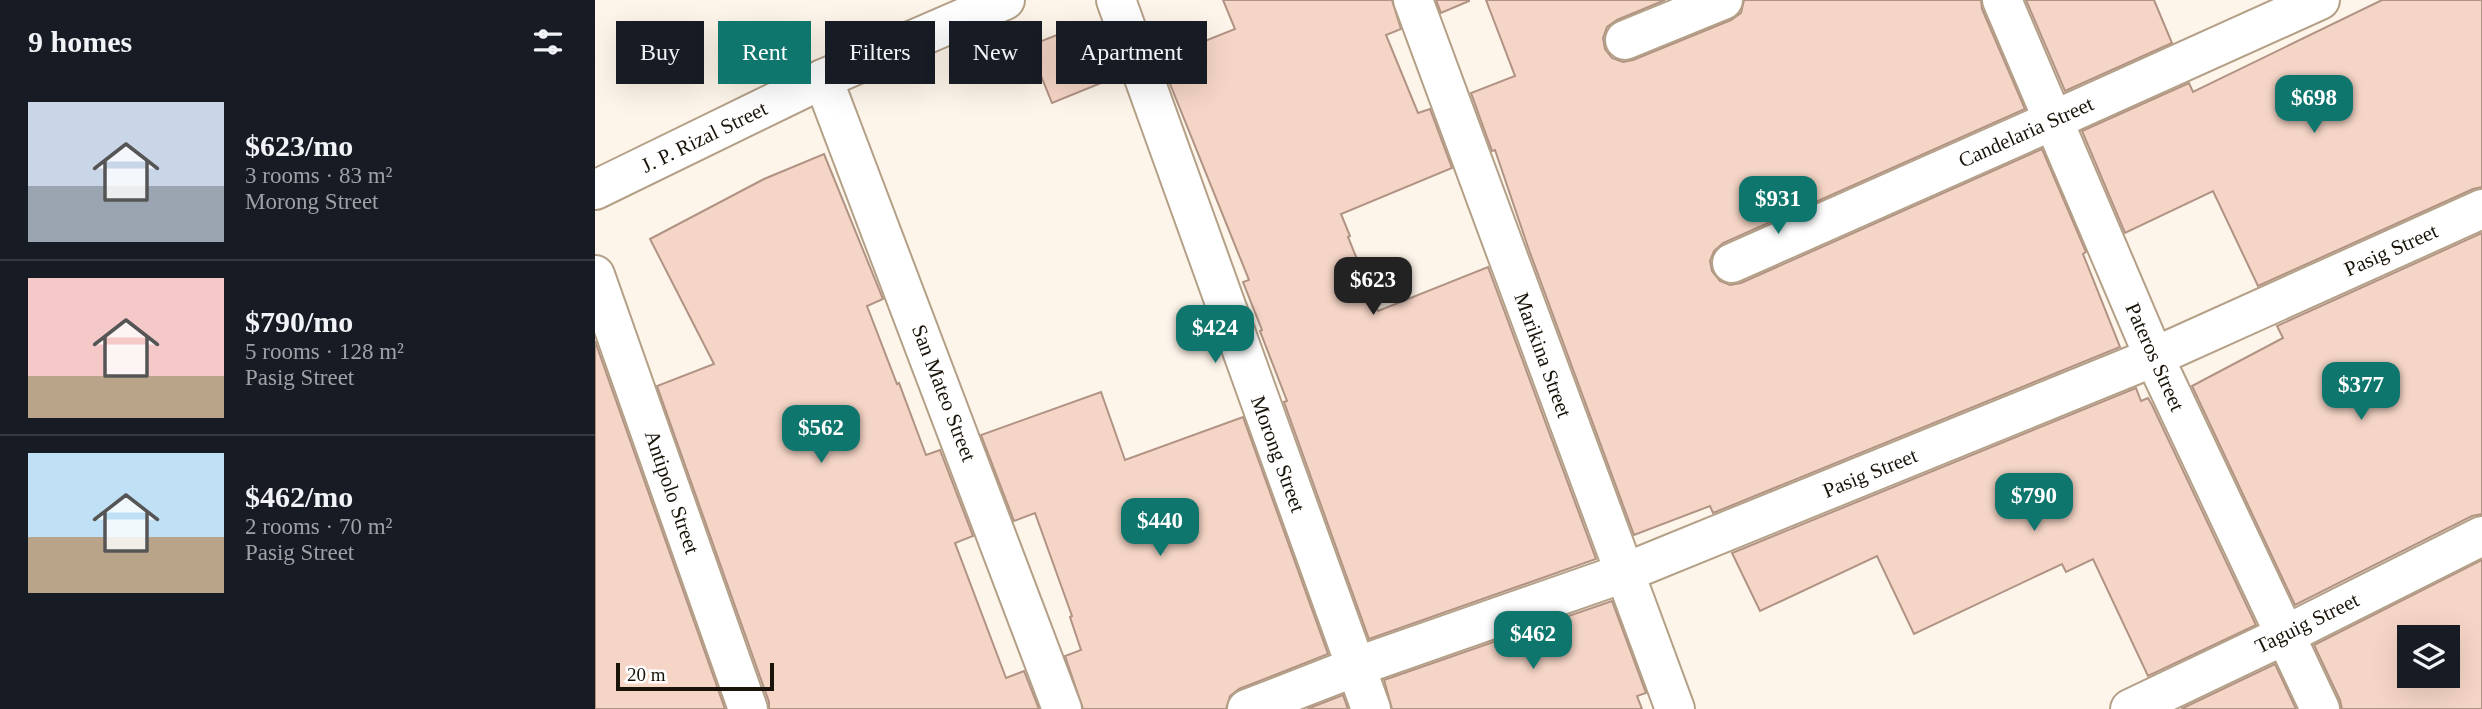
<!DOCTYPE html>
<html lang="en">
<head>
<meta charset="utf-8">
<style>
  body { margin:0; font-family:Georgia,serif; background:#20242c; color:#f1f3f6; height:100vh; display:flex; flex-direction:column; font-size:26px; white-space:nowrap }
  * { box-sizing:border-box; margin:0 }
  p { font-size:23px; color:#9ea1a6 }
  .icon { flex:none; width:38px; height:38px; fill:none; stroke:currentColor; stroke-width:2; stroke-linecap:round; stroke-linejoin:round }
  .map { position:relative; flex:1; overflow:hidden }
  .drawer { display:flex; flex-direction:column; background:#171b24; width:595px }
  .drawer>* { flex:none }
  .hud { position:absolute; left:21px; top:21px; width:665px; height:63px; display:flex; gap:14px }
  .controls { position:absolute; left:1802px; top:625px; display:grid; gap:14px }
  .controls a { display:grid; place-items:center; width:63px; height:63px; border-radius:0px; background:#171b24; box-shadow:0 7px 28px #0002; font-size:35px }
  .scale { position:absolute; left:21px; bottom:18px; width:158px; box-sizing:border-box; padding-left:7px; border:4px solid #1a1309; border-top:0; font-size:19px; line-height:24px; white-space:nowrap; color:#1a1309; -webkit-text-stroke:5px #fff; paint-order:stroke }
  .price { position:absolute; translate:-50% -60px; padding:0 16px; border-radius:14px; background:#0f766e; color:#fff; font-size:23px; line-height:46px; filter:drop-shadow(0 2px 4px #0008) }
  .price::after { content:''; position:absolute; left:50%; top:42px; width:21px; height:16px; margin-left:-10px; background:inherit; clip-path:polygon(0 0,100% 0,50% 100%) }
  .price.selected { background:#222; color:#fff }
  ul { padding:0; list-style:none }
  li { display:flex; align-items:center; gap:21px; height:175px; padding:0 28px }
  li+li { border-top:2px solid #363941 }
  li span { display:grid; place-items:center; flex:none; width:196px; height:140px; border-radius:0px; color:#555 }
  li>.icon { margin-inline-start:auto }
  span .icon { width:84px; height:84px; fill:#fffc; stroke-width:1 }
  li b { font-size:30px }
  h2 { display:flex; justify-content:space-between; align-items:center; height:84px; padding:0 28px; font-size:30px }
  .pill { padding:0 24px; border-radius:0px; background:#171b24; box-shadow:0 7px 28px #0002; font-size:24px; line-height:63px }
  .pill.selected { background:#0f766e; color:#fff }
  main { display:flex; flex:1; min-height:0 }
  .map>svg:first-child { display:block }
  .building { fill:#f5d5c6; stroke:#b19384; stroke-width:2; fill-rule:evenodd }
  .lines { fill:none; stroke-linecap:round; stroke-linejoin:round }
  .street-casing { stroke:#b4a087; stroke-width:42 }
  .secondary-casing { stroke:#b4a087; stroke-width:42 }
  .street { stroke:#fff; stroke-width:38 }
  .secondary { stroke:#fff; stroke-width:38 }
  .labels { text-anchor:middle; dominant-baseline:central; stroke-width:6; stroke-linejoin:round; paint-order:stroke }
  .street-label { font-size:21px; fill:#1a1309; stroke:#fff }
</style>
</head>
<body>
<main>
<section class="drawer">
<h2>9 homes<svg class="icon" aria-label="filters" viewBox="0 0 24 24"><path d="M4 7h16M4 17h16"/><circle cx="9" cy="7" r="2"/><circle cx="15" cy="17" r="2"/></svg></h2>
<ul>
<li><span style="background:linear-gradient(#c9d6e8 60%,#9aa5b1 0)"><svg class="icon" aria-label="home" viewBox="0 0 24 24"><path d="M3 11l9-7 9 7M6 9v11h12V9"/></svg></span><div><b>$623/mo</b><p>3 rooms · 83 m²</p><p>Morong Street</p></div></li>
<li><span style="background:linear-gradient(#f6c9c9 70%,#b9a48a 0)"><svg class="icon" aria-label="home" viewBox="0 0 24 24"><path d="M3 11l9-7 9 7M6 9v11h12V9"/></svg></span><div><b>$790/mo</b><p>5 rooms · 128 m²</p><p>Pasig Street</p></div></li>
<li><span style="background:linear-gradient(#bfe0f5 60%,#b9a48a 0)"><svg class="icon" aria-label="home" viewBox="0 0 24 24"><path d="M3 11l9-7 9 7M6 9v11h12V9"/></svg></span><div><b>$462/mo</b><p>2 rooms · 70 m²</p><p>Pasig Street</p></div></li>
</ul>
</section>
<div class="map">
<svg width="1887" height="709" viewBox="0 0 1887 709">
  <rect width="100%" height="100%" fill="#fef5ea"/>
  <g class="building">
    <path d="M628 0H797L806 29 791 35 823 113 835 109 857 168 746 214 755 236 753 237 783 311 893 267 1001 559 774 639 689 402 692 401 665 331 667 330 648 282 654 280 565 59 640 29Z"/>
    <path d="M841 0H874V1L846 13Z"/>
    <path d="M891 0H1070L1022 20 1012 27 1008 38 1010 49 1017 58 1028 62 1038 60 1136 20 1146 13 1149 0H1386L1387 9 1430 109 1128 243 1119 251 1115 261 1117 271 1125 281 1135 285 1146 283 1447 149 1491 252 1488 254 1525 347 1118 513 1115 506 1039 535 934 250 900 150 897 151 876 93 920 76Z"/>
    <path d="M1431 0H1559L1577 43 1470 91Z"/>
    <path d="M1787 0H1887V187L1878 189 1663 286 1618 191 1530 233 1487 131 1594 83 1598 92Z"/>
    <path d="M492 23 516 79 457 103 434 46Z"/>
    <path d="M229 154 288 299 272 306 302 384 304 383 331 455 345 450 378 536 360 543 411 678 429 671 444 709H174V702L62 386 119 364 55 239 169 179Z"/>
    <path d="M1887 233V514L1877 516 1700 605 1597 386 1688 338 1682 326Z"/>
    <path d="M0 341 130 709H0Z"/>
    <path d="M1541 388 1546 401 1553 398 1557 405 1661 625 1553 676 1498 559 1471 572 1467 564 1319 634 1282 556 1165 611 1137 553Z"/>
    <path d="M506 392 530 460 648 417 733 654 644 689 635 696 631 709H488L470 656 486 650 475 617 477 616 440 513 419 521 386 435Z"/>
    <path d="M1887 560V709H1747L1745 700 1719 645ZM1815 637H1853V676H1815Z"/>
    <path d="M1017 601 1051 693 1042 696 1047 709H797L789 680Z"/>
    <path d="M1680 664 1701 709H1586Z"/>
    <path d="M748 695 753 709H712Z"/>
  </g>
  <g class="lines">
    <defs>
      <g id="street">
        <path d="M521 0 776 709"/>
        <path d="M818 0 1080 709"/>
        <path d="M1407 0 1559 357 1725 709"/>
        <path d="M1030 40 1128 0"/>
        <path d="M228 79 467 709"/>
        <path d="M1137 263 1459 120 1725 0"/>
        <path d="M0 275 153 709"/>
        <path d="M652 709 760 667 1029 573 1559 357 1887 209"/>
        <path d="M1535 709 1690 635 1887 536"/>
      </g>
      <path id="secondary" d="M0 190 228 79 410 0"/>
    </defs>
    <use href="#street" class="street-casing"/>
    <use href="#secondary" class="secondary-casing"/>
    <use href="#street" class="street"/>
    <use href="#secondary" class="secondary"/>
  </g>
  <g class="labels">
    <g class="street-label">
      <text transform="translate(1431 132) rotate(-24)">Candelaria Street</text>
      <text transform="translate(109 137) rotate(-26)">J. P. Rizal Street</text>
      <text transform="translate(1796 250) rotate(-24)">Pasig Street</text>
      <text transform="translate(948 355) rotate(70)">Marikina Street</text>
      <text transform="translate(1560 357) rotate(66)">Pateros Street</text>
      <text transform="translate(349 393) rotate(69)">San Mateo Street</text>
      <text transform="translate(683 454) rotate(70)">Morong Street</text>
      <text transform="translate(1275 473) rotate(-22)">Pasig Street</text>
      <text transform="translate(77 492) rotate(71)">Antipolo Street</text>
      <text transform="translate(1712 623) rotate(-26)">Taguig Street</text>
    </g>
  </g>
</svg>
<div class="controls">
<a><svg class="icon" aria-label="layers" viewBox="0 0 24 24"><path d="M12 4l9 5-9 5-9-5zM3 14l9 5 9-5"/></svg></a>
</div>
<div class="scale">20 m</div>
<b class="price" style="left:1719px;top:135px">$698</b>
<b class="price" style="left:1183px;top:236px">$931</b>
<b class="price selected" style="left:778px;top:317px">$623</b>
<b class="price" style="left:620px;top:365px">$424</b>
<b class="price" style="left:1766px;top:422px">$377</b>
<b class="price" style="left:226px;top:465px">$562</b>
<b class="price" style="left:1439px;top:533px">$790</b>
<b class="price" style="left:565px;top:558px">$440</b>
<b class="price" style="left:938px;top:671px">$462</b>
<div class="hud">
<a class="pill">Buy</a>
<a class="pill selected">Rent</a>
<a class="pill">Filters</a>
<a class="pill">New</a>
<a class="pill">Apartment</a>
</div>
</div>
</main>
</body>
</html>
